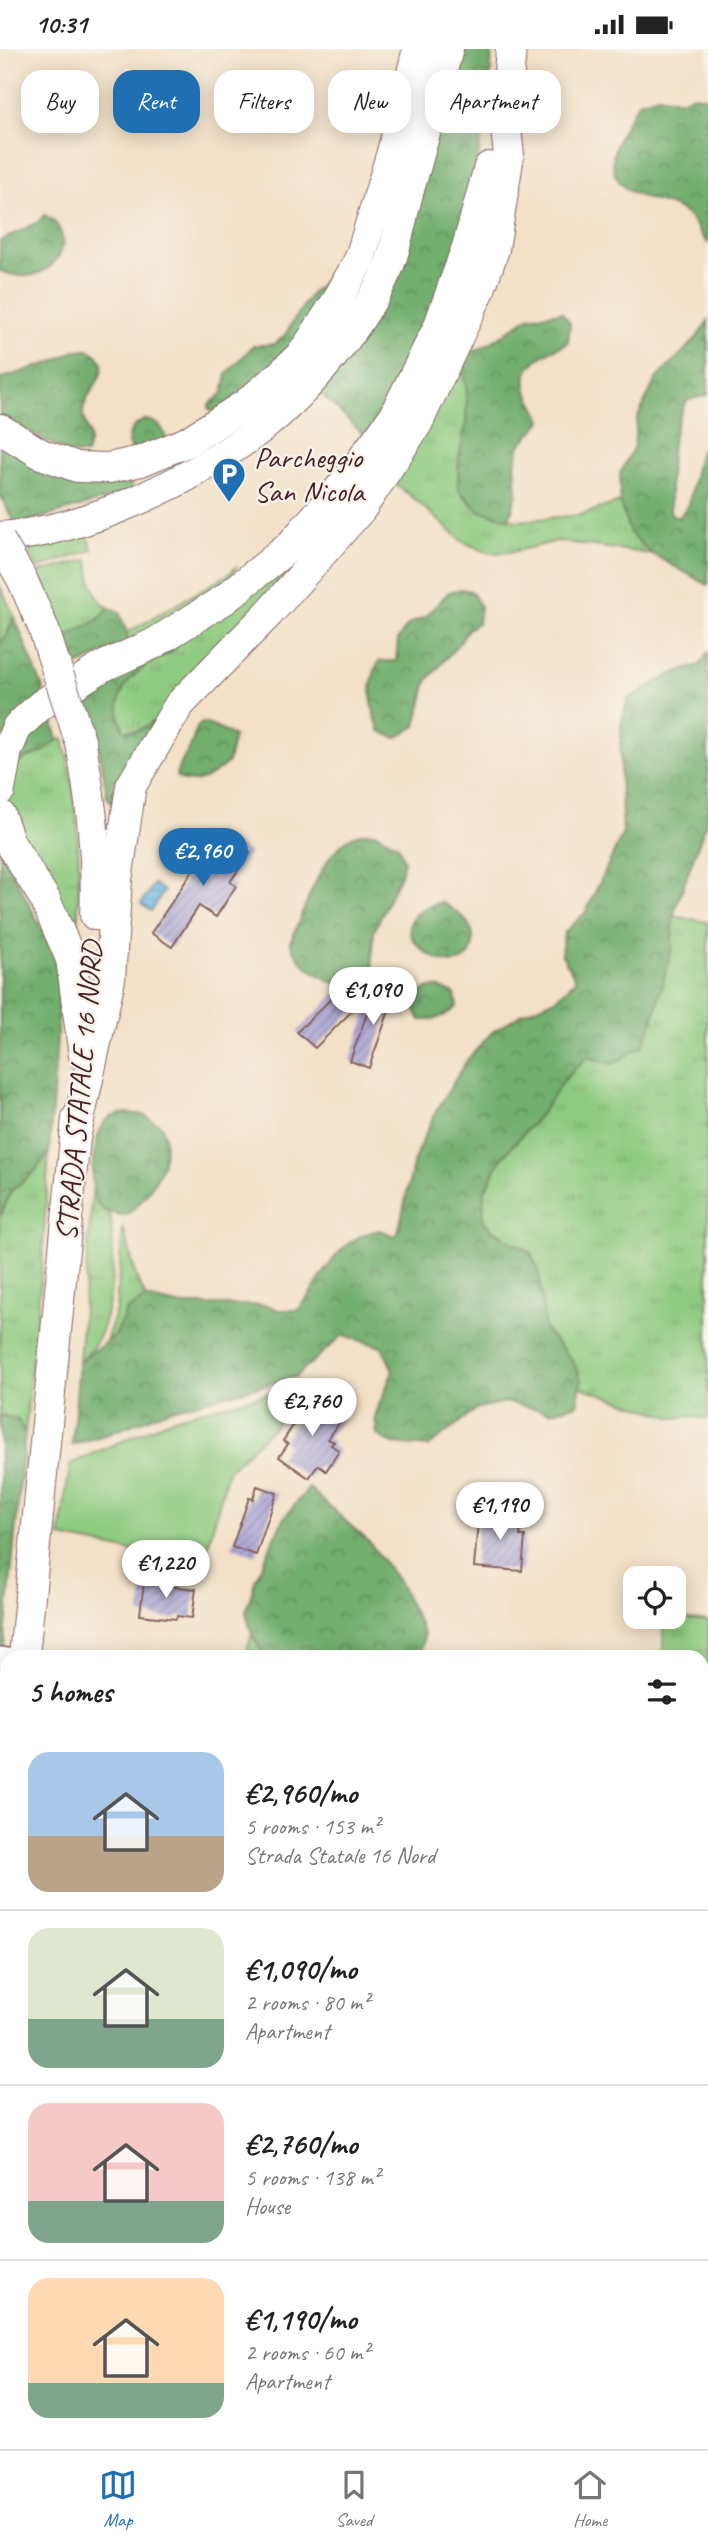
<!DOCTYPE html>
<html lang="en">
<head>
<meta charset="utf-8">
<style>
  body { margin:0; font-family:Caveat,sans-serif; background:#f6f6f6; color:#222; height:100vh; display:flex; flex-direction:column; font-size:26px; white-space:nowrap }
  * { box-sizing:border-box; margin:0 }
  p { font-size:23px; color:#767676 }
  .icon { flex:none; width:38px; height:38px; fill:none; stroke:currentColor; stroke-width:2; stroke-linecap:round; stroke-linejoin:round }
  .map { position:relative; flex:1; overflow:hidden }
  .sheet { position:absolute; left:0px; top:1601px; width:709px; height:800px; display:flex; flex-direction:column; background:#fff; border-radius:21px 21px 0 0; box-shadow:0 4px 18px #0003 }
  .sheet>* { flex:none }
  .top-card { position:absolute; left:21px; top:21px; width:667px; height:63px; display:flex; gap:14px }
  .controls { position:absolute; left:623px; top:1517px; display:grid; gap:14px }
  .controls a { display:grid; place-items:center; width:63px; height:63px; border-radius:14px; background:#fff; box-shadow:0 4px 18px #0003; font-size:35px }
  .price { position:absolute; translate:-50% -60px; padding:0 16px; border-radius:24px; background:#fff; color:#222; font-size:23px; line-height:46px; filter:drop-shadow(0 2px 4px #0008) }
  .price::after { content:''; position:absolute; left:50%; top:42px; width:21px; height:16px; margin-left:-10px; background:inherit; clip-path:polygon(0 0,100% 0,50% 100%) }
  .price.selected { background:#1f6fb2; color:#fff }
  ul { padding:0; list-style:none }
  li { display:flex; align-items:center; gap:21px; height:175px; padding:0 28px }
  li+li { border-top:2px solid #e0e0e0 }
  li span { display:grid; place-items:center; flex:none; width:196px; height:140px; border-radius:21px; color:#555 }
  li>.icon { margin-inline-start:auto }
  span .icon { width:84px; height:84px; fill:#fffc; stroke-width:1 }
  li b { font-size:30px }
  h2 { display:flex; justify-content:space-between; align-items:center; height:84px; padding:0 28px; font-size:30px }
  .tag { padding:0 24px; border-radius:21px; background:#fff; box-shadow:0 4px 18px #0003; font-size:24px; line-height:63px }
  .tag.selected { background:#1f6fb2; color:#fff }
  .status { display:flex; justify-content:space-between; align-items:center; height:49px; padding:0 35px; background:#fff; direction:ltr }
  .status svg { height:19px; fill:currentColor }
  .menu { display:flex; justify-content:space-around; align-items:center; height:98px; border-top:2px solid #e0e0e0; background:#fff; font-size:19px; color:#767676 }
  .menu a { display:grid; justify-items:center; gap:4px }
  .menu .selected { color:#1f6fb2 }
  .map>svg:first-child { display:block }
  .grass { fill:url(#grass-tufts); stroke:#6c7456; stroke-width:2 }
  .forest { fill:url(#forest-crowns); stroke:#5e664c; stroke-width:2 }
  .garden { fill:#8eca80; stroke:#6c7456; stroke-width:2 }
  .water { fill:url(#water-rules); stroke:#596c88; stroke-width:2 }
  .building { fill:url(#building-hatch) }
  .lines { fill:none; stroke-linecap:round; stroke-linejoin:round }
  .minor-casing { stroke:#856361; stroke-width:22 }
  .primary-casing { stroke:#856361; stroke-width:32 }
  .minor { stroke:#fff; stroke-width:19 }
  .primary { stroke:#fff; stroke-width:30 }
  .primary-bridge-casing { stroke:#856361; stroke-width:32; stroke-linecap:butt }
  .primary-bridge { stroke:#fff; stroke-width:30 }
  .labels { text-anchor:middle; dominant-baseline:central; stroke-width:5; stroke-linejoin:round; paint-order:stroke }
  .poi-label { font-size:30px; fill:#4a1f2b; stroke:#f7f3e8; text-anchor:start }
  .street-label { font-size:30px; fill:#4a1f2b; stroke:#f7f3e8 }
</style>
</head>
<body>
<div class="status"><b>10:31</b><svg viewBox="0 0 49 12"><path d="M0 12V9h3v3zM5 12V6h3v6zM10 12V3h3v9zM15 12V0h3v12zM26 1h20v11H26zM47 4h2v5h-2z"/></svg></div>
<div class="map">
<svg width="708" height="2400" viewBox="0 0 708 2400">
  <defs>
    <pattern id="grass-tufts" width="24" height="20" patternUnits="userSpaceOnUse" patternTransform="scale(1.75)"><rect width="24" height="20" fill="#8eca80"/><path d="M3 7l-1-3M5 7V3M7 7l1-3M15 17l-1-3M17 17v-4M19 17l1-3" fill="none" stroke="#7cad6f"/></pattern>
    <pattern id="forest-crowns" width="20" height="18" patternUnits="userSpaceOnUse" patternTransform="scale(1.75)"><rect width="20" height="18" fill="#72ae6e"/><path d="M2 6a3 3 0 1 1 6 0M12 15a3 3 0 1 1 6 0" fill="none" stroke="#608d5b"/></pattern>
    <pattern id="water-rules" width="6" height="5" patternUnits="userSpaceOnUse" patternTransform="scale(1.75)"><rect width="6" height="5" fill="#68bae4"/><path d="M0 2.5h6" fill="none" stroke="#5897b9"/></pattern>
    <pattern id="building-hatch" width="6" height="6" patternUnits="userSpaceOnUse" patternTransform="scale(1.75)"><rect width="6" height="6" fill="#aea8d6"/><path d="M-1 1l2-2M0 6l6-6M5 7l2-2" fill="none" stroke="#9088ae"/></pattern>
  </defs>
  <rect width="100%" height="100%" fill="#f7f3e8"/>
  <filter id="ink" filterUnits="userSpaceOnUse"><feTurbulence type="fractalNoise" baseFrequency=".0143" numOctaves="2"/><feDisplacementMap in="SourceGraphic" scale="14" xChannelSelector="R" yChannelSelector="G"/><feConvolveMatrix kernelMatrix="1 2 1 2 8 2 1 2 1" color-interpolation-filters="sRGB"/></filter>
  <filter id="wash" filterUnits="userSpaceOnUse"><feTurbulence type="fractalNoise" baseFrequency=".00686" numOctaves="4" result="noise"/><feDisplacementMap in="SourceGraphic" scale="28" xChannelSelector="R" yChannelSelector="G"/><feGaussianBlur stdDeviation="1.57" result="paint"/><feColorMatrix in="noise" values="0 0 0 0 0 0 0 0 0 0 0 0 0 0 0 0 0 1.4 0 .05"/><feComposite in="paint" operator="in"/></filter>
  <g filter="url(#wash)">
    <rect width="100%" height="100%" fill="#f3e0c6"/>
    <g class="grass">
      <path d="M460 308 467 343 466 375 459 408 458 440 478 461 518 472 580 466 620 453 630 484 652 505 558 492 512 503 490 504 463 493 411 447 388 430Z"/>
      <path d="M374 425 156 671C144 679 138 684 123 681 109 647 127 626 157 610 165 606 171 605 175 598Z"/>
      <path d="M86 483 93 501 38 519 24 494Z"/>
      <path d="M88 511C90 528 93 551 109 559 97 578 81 575 67 590L39 523Z"/>
      <path d="M236 518 233 528 176 568 126 593 127 584 227 526Z"/>
      <path d="M0 537 14 567 7 586 0 595Z"/>
      <path d="M63 690C83 766 80 836 76 913L4 754 17 716 24 710 43 703 56 691Z"/>
      <path d="M673 867 708 873V1370L689 1367 674 1369 580 1338 581 1331 573 1312 545 1281 541 1258 503 1186 492 1181 483 1171 484 1143 501 1110 543 1062 562 1033 664 924 672 898Z"/>
      <path d="M49 1104 41 1229 25 1384 18 1371 0 1366V1168L11 1142 33 1124Z"/>
      <path d="M93 1133C94 1148 96 1157 110 1164 116 1205 115 1287 79 1313Z"/>
      <path d="M123 1177 136 1228 146 1249 126 1262 116 1286 106 1293 116 1261Z"/>
      <path d="M670 1568 708 1572V1628H702V1608H663V1572Z"/>
      <path d="M252 1585 265 1608H245Z"/>
      <path d="M708 1949V1980L702 1985V1953Z"/>
      <path d="M7 2129V2285L0 2278V2137Z"/>
      <path d="M708 2257V2400H684V2394H702V2258Z"/>
      <path d="M581 2394H620V2400H578Z"/>
    </g>
    <g class="forest">
      <path d="M462 0H492L490 35 474 134 433 277 366 388 318 342 339 322Z"/>
      <path d="M695 46 708 49V194C700 187 697 175 689 168 678 156 659 154 645 149 591 131 617 87 639 53L658 47 680 51Z"/>
      <path d="M44 166C75 182 64 218 33 226 22 229 10 225 0 222V192L38 173Z"/>
      <path d="M339 208 345 209V216L282 315 216 365 209 360V356L223 344 227 325 253 297 275 295 284 287 312 243 321 236Z"/>
      <path d="M562 263 570 274 568 294C549 302 518 315 527 341 531 352 538 361 542 372L520 396 515 415 517 444 509 470 478 461 458 440 459 408 466 375 467 343 460 308 484 298 529 268Z"/>
      <path d="M708 272V346L687 351C665 393 671 419 670 464L679 469 689 454 699 404 708 396V536L652 505 630 484 620 453V425L634 397 637 370 656 330 695 291Z"/>
      <path d="M89 301C122 318 83 342 83 363 83 382 95 380 86 405L69 404 0 367V330L53 313 75 302Z"/>
      <path d="M145 371C157 372 164 378 166 391L134 403 128 394C129 381 133 376 145 371Z"/>
      <path d="M0 386 134 427 131 443 16 476 0 446Z"/>
      <path d="M461 540 471 542 480 557 478 574 468 580 460 593 427 632 416 677 396 689 380 682C370 658 367 636 379 612H396L398 590 409 575 424 569 449 543Z"/>
      <path d="M109 559 119 563 127 584 126 593 75 618 67 590C81 575 97 578 109 559Z"/>
      <path d="M14 567 44 642 0 697V595L7 586Z"/>
      <path d="M175 598C171 605 165 606 157 610 129 625 109 648 124 681 138 684 144 679 156 671L118 750 112 755 107 748 101 708 81 636Z"/>
      <path d="M708 604V756L705 776 673 867 672 898 654 968 643 996 613 1015 587 1008 562 1033 543 1062 501 1110 484 1143 483 1171 492 1181 531 1204 539 1225 545 1281 573 1312 581 1331 578 1355 551 1363 506 1353 478 1359 428 1398 393 1395 377 1386 375 1367 393 1321 382 1298 343 1286 295 1328 171 1360 111 1384 72 1396 79 1313 116 1286 126 1262 146 1249 178 1256H267L278 1261H298C321 1236 332 1195 369 1184 369 1184 379 1181 379 1181 384 1182 391 1186 395 1187L399 1180 414 1111 434 1066 467 1011 492 983 523 964 556 950 576 931 561 904 564 884 586 863 623 784 620 727 621 676 628 650 674 624 700 616Z"/>
      <path d="M48 654 58 691 43 703 24 710 17 716 8 710Z"/>
      <path d="M206 674 234 687 228 713C214 726 193 741 176 727 177 716 187 707 191 696 194 689 195 682 199 675Z"/>
      <path d="M376 784 398 796 404 812 401 824 374 882 372 929 366 947C337 934 302 926 290 893 305 862 322 796 360 785 365 783 371 784 376 784Z"/>
      <path d="M0 792 4 807 50 896 61 931 49 1104 33 1124 11 1142 0 1168Z"/>
      <path d="M443 853C457 864 475 873 473 894 467 949 356 872 443 853Z"/>
      <path d="M437 938 455 945 457 957C446 968 435 972 420 971 409 953 418 939 437 938Z"/>
      <path d="M125 1064 143 1066 162 1077C173 1112 152 1144 127 1166 118 1165 107 1165 100 1158 86 1143 92 1081 109 1069 113 1066 120 1065 125 1064Z"/>
      <path d="M0 1366 18 1371 25 1384 4 1598 0 1600Z"/>
      <path d="M309 1439 369 1493 398 1532 424 1585 421 1608H265L252 1585 246 1563 255 1532 283 1470Z"/>
      <path d="M14 2394H91L94 2400H14Z"/>
      <path d="M118 2394H334L339 2400H119Z"/>
      <rect x="620" y="2394" width="64" height="6"/>
    </g>
    <g class="garden">
      <path d="M281 1341 286 1343 290 1351 287 1360 273 1378 228 1422 203 1516 60 1488 70 1415 177 1368Z"/>
      <path d="M708 1980V2257L702 2258V1985Z"/>
    </g>
    <path class="water" d="M154 835 164 842 151 862 141 855Z"/>
    <g id="blocks">
      <g class="building">
        <path d="M218 784 250 804 230 833 236 837 216 868 199 857 172 898 151 884Z"/>
        <path d="M377 937 395 944 369 1019 350 1012Z"/>
        <path d="M343 938 360 954 315 999 297 983Z"/>
        <path d="M313 1346 344 1367 328 1390 334 1393 331 1396 339 1402 326 1422 318 1416 309 1429 279 1408 288 1395 283 1392Z"/>
        <path d="M257 1437 277 1444 256 1506 232 1498 249 1449 253 1450Z"/>
        <path d="M479 1462 522 1466 520 1487H525L522 1522 474 1518Z"/>
        <path d="M145 1525 161 1527 160 1536 196 1540 192 1569 177 1567 176 1570 140 1566Z"/>
      </g>
    </g>
  </g>
  <g filter="url(#ink)">
    <use href="#blocks" fill-opacity="0" stroke="#856361" stroke-width="2"/>
    <g class="lines">
      <defs>
        <g id="minor">
          <path d="M0 1608 7 1609"/>
          <path d="M0 2127 7 2120"/>
          <path d="M0 2315 7 2386"/>
        </g>
        <g id="primary">
          <path d="M0 380 41 405 77 418 109 419 141 412 187 393 246 355 278 328 303 304 337 252 360 209 392 103 418 0"/>
          <path d="M0 488C87 482 192 432 260 380 309 342 363 276 388 219 397 197 401 171 407 148 421 99 435 49 448 0"/>
          <path d="M81 695C91 752 98 807 95 866"/>
          <path d="M0 741 7 702 17 678 41 656 102 618 153 595 225 550 290 497 348 430 394 367 438 279 468 195 489 118"/>
          <path d="M0 766 10 794 45 850 71 910 84 1007"/>
          <path d="M75 1089 110 930 117 831 131 737 179 656 269 564 361 460 417 375 479 243 494 200 509 106 505 71 511 0"/>
          <path d="M24 1608 77 1069"/>
          <path d="M359 2394 363 2400"/>
        </g>
      </defs>
      <use href="#minor" class="minor-casing"/>
      <use href="#primary" class="primary-casing"/>
      <use href="#minor" class="minor"/>
      <use href="#primary" class="primary"/>
      <defs>
        <path id="primary-bridge" d="M0 492 22 530 43 578 81 695"/>
      </defs>
      <use href="#primary-bridge" class="primary-bridge-casing"/>
      <use href="#primary-bridge" class="primary-bridge"/>
    </g>
  </g>
  <defs>
    <symbol id="parking-pin" viewBox="-11 -11 22 30"><path d="M0 17L-7.5 6A9.5 9.5 0 1 1 7.5 6Z" fill="#1f6fb2" stroke="#f7f3e8"/><path d="M-3.5-5.5H1a3.5 3.5 0 0 1 0 7H-1V5.5H-3.5ZM-1-3.4V-.6H.8a1.4 1.4 0 0 0 0-2.8Z" fill="#fff"/></symbol>
  </defs>
  <g fill-rule="evenodd">
    <use href="#parking-pin" x="210" y="406" width="38" height="52"/>
  </g>
  <g class="labels">
    <g class="poi-label">
      <text x="254" y="408">Parcheggio<tspan x="254" dy="34">San Nicola</tspan></text>
    </g>
    <g class="street-label">
      <text transform="translate(79 1042) rotate(-85)">STRADA STATALE 16 NORD</text>
    </g>
  </g>
</svg>
<div class="controls">
<a><svg class="icon" aria-label="locate" viewBox="0 0 24 24"><circle cx="12" cy="12" r="6"/><path d="M12 2v4M12 18v4M2 12h4M18 12h4"/></svg></a>
</div>
<b class="price selected" style="left:203px;top:839px">€2,960</b>
<b class="price" style="left:373px;top:978px">€1,090</b>
<b class="price" style="left:312px;top:1389px">€2,760</b>
<b class="price" style="left:500px;top:1493px">€1,190</b>
<b class="price" style="left:166px;top:1551px">€1,220</b>
<div class="top-card">
<a class="tag">Buy</a>
<a class="tag selected">Rent</a>
<a class="tag">Filters</a>
<a class="tag">New</a>
<a class="tag">Apartment</a>
</div>
<section class="sheet">
<h2>5 homes<svg class="icon" aria-label="filters" viewBox="0 0 24 24"><path d="M4 7h16M4 17h16"/><circle cx="9" cy="7" r="2"/><circle cx="15" cy="17" r="2"/></svg></h2>
<ul>
<li><span style="background:linear-gradient(#a9c7e8 60%,#b9a48a 0)"><svg class="icon" aria-label="home" viewBox="0 0 24 24"><path d="M3 11l9-7 9 7M6 9v11h12V9"/></svg></span><div><b>€2,960/mo</b><p>5 rooms · 153 m²</p><p>Strada Statale 16 Nord</p></div></li>
<li><span style="background:linear-gradient(#dfe7d0 65%,#7fa58c 0)"><svg class="icon" aria-label="home" viewBox="0 0 24 24"><path d="M3 11l9-7 9 7M6 9v11h12V9"/></svg></span><div><b>€1,090/mo</b><p>2 rooms · 80 m²</p><p>Apartment</p></div></li>
<li><span style="background:linear-gradient(#f6c9c9 70%,#7fa58c 0)"><svg class="icon" aria-label="home" viewBox="0 0 24 24"><path d="M3 11l9-7 9 7M6 9v11h12V9"/></svg></span><div><b>€2,760/mo</b><p>5 rooms · 138 m²</p><p>House</p></div></li>
<li><span style="background:linear-gradient(#ffd9b3 75%,#7fa58c 0)"><svg class="icon" aria-label="home" viewBox="0 0 24 24"><path d="M3 11l9-7 9 7M6 9v11h12V9"/></svg></span><div><b>€1,190/mo</b><p>2 rooms · 60 m²</p><p>Apartment</p></div></li>
</ul>
</section>
</div>
<nav class="menu">
<a class="selected"><svg class="icon" aria-label="map" viewBox="0 0 24 24"><path d="M3 6l6-2 6 2 6-2v14l-6 2-6-2-6 2zM9 4v14M15 6v14"/></svg>Map</a>
<a><svg class="icon" aria-label="saved" viewBox="0 0 24 24"><path d="M7 4h10v16l-5-4-5 4z"/></svg>Saved</a>
<a><svg class="icon" aria-label="home" viewBox="0 0 24 24"><path d="M3 11l9-7 9 7M6 9v11h12V9"/></svg>Home</a>
</nav>
</body>
</html>
